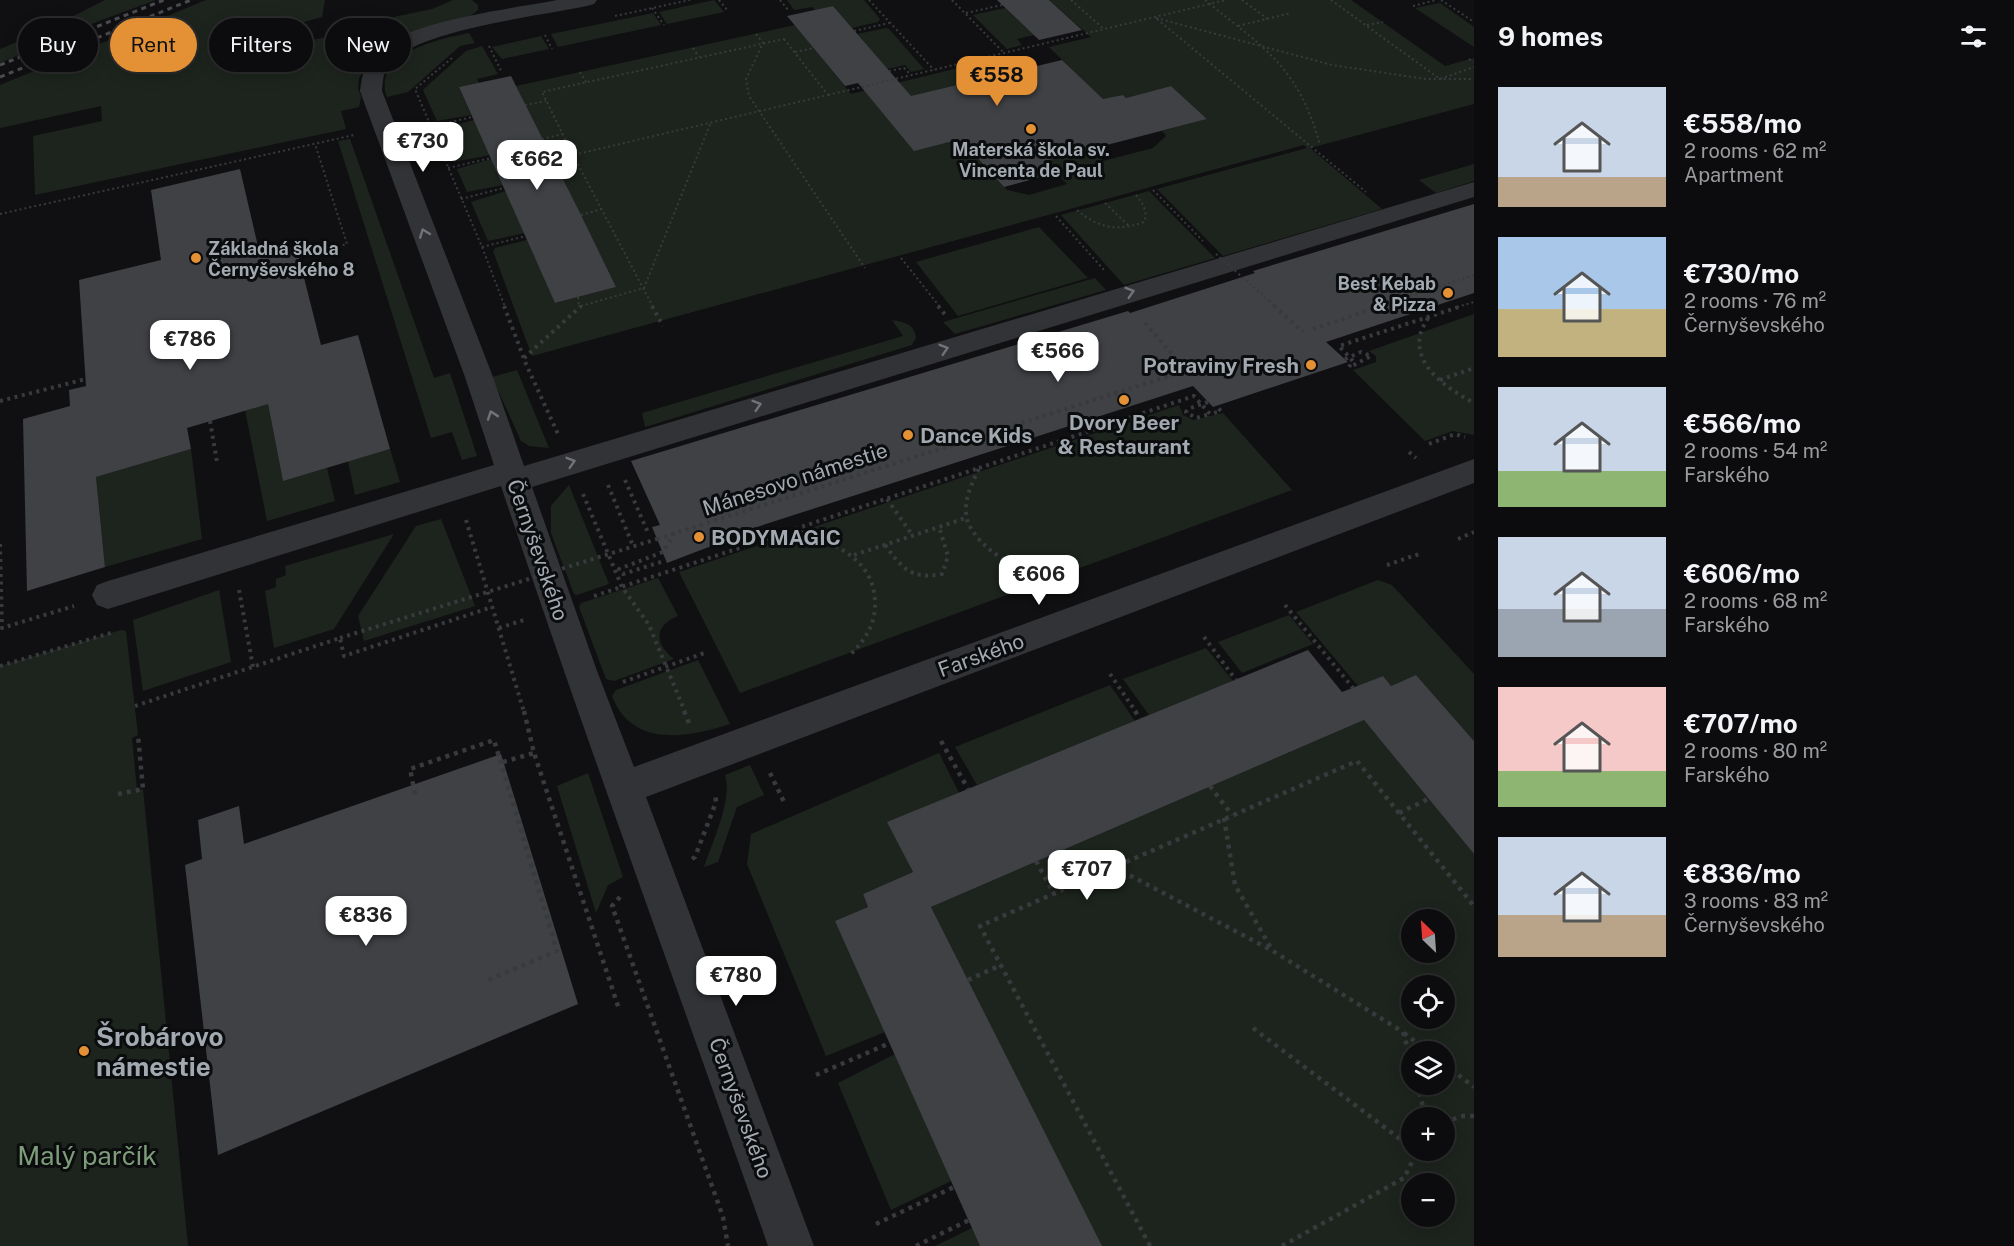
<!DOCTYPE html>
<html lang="en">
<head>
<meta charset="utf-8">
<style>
  body { margin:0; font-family:"Public Sans",sans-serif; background:#1a1a1c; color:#f1f3f6; height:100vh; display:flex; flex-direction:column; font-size:22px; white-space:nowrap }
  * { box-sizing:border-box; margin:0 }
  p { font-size:20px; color:#9a9b9e }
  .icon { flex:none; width:33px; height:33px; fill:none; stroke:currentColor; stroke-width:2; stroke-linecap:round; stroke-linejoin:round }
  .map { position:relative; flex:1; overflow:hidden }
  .details { display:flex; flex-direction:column; background:#0c0c0e; width:540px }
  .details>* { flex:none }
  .hud { position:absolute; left:18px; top:18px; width:570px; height:54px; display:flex; gap:12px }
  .needle { width:39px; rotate:335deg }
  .tools { position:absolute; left:1401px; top:909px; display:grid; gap:12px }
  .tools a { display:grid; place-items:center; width:54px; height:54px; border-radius:50%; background:#0c0c0e; box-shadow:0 3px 15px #0003,0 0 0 2px #2c2c2e; font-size:30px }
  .price { position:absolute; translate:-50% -51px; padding:0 14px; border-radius:12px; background:#fff; color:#222; font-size:20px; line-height:39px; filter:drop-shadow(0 2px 3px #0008) }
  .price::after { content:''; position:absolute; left:50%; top:36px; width:18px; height:14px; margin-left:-9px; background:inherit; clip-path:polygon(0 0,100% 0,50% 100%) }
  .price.current { background:#e49135; color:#111 }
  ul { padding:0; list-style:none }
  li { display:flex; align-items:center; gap:18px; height:150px; padding:0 24px }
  li span { display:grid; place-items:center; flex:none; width:168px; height:120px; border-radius:0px; color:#555 }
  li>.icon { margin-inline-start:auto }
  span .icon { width:72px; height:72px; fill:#fffc; stroke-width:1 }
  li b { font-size:26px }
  h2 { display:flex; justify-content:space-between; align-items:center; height:72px; padding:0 24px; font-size:26px }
  .chip { padding:0 21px; border-radius:27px; background:#0c0c0e; box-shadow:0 3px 15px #0003,0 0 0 2px #2c2c2e; font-size:21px; line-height:54px }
  .chip.current { background:#e49135; color:#111 }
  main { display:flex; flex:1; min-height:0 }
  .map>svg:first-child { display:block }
  .green { fill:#1d241d; fill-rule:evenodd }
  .building { fill:#3f4145 }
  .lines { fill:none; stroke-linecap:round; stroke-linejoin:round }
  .path-far2 { stroke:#383a3d; stroke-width:2; stroke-dasharray:2 3; stroke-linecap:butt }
  .path-far1 { stroke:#383a3d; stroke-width:4; stroke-dasharray:3 4.5; stroke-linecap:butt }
  .path { stroke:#383a3d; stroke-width:4.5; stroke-dasharray:4 5; stroke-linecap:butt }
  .minor { fill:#323336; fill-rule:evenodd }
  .rail { stroke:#494b4f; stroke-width:3; stroke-dasharray:5 4.5; stroke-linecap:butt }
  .path-bridge-far1 { stroke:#383a3d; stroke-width:2; stroke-dasharray:2 3; stroke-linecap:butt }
  .path-bridge { stroke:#383a3d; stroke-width:4; stroke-dasharray:3 4.5; stroke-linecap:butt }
  .oneway { stroke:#70747a }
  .poi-dot { fill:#e49135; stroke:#0b0c0d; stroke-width:2 }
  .labels { text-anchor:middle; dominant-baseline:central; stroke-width:6; stroke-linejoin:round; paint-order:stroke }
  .far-poi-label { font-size:18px; font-weight:bold; fill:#a2a9b1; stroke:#0b0c0d }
  .poi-label { font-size:21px; font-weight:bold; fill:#a2a9b1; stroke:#0b0c0d; text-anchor:start }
  .street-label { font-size:21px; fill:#a2a9b1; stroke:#0b0c0d }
  .near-poi-label { font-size:26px; font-weight:bold; fill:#a2a9b1; stroke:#0b0c0d; text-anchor:start }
  .near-park-label { font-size:26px; fill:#7d9c7a; stroke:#0b0c0d }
</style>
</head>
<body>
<main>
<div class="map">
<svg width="1474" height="1246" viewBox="0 0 1474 1246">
  <rect width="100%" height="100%" fill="#101012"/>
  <g class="green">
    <path d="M105 0H156L99 21 0 63V49L46 30Z"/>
    <path d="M206 0H325L322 17 243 39 248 54 362 29 360 24 432 9 453 0H472L478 5V10L468 18 368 62 359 78 358 88 361 97 359 107 341 111 346 129 35 195 33 136 102 121 101 106 0 128V85Z"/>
    <path d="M714 0 724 12 667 24 659 12Z"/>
    <path d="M787 0H864L880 19 878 22 852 28 833 6 815 10 812 7 794 10Z"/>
    <path d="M1049 0H1351L1445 66 1474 58V104L1310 148 1382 209 1223 256 1157 189 1307 148 1304 145 532 356 493 251 495 248 527 240 556 303 616 287 516 86 795 25 851 94 1004 57 1017 71 972 81 962 146 968 153H973L1007 190 1029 195 1067 184 1012 126 1058 115 1103 161 1153 148 1166 136 1162 131 1207 119 1171 86 1126 98 1123 95 1114 97 1106 103 1049 47 1091 37Z"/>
    <path d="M1440 3 1474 27V47L1415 8Z"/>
    <path d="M1005 8 1034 35 1017 39 1022 45 1007 49 973 15Z"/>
    <path d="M653 13 661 25 558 47 551 34Z"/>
    <path d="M886 28 889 29 924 69 911 72 905 65 887 69 857 34Z"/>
    <path d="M469 33 475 43 460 46 408 92 387 97C372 53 439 39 469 33Z"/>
    <path d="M541 36 549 49 502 59 492 47Z"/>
    <path d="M482 46 498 74 477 79 479 83 459 87 471 115 437 121 423 90 425 88 466 51Z"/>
    <path d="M474 120 490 155 454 162 441 129Z"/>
    <path d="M350 139 434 378 450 373 477 456 462 460 452 432 431 438 338 141Z"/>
    <path d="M491 159 503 185 467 192 457 169Z"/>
    <path d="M1474 164V181L1436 193 1419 180Z"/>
    <path d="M506 191 525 233 488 241 471 202Z"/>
    <path d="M1149 191 1215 258 1124 285 1061 215Z"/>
    <path d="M1039 227 1088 278 958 316 916 262Z"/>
    <path d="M1095 278 1106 290 955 334 943 322Z"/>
    <path d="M1474 314V435L1453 431 1425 441 1353 370 1376 362V356L1369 351Z"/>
    <path d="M892 320C904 322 915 324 916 338L912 345 645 427 642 413 903 336Z"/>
    <path d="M517 370 549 448 529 446 521 441 492 377Z"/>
    <path d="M264 384 283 480 327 468 335 501 267 521 241 390Z"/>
    <path d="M1179 405 1183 415 1193 420 1223 413 1292 490 740 693 679 572Z"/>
    <path d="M191 449 202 539 105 567 96 477Z"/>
    <path d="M390 449 400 482 355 495 348 461Z"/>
    <path d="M569 485 609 584 577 595 574 594 551 533V506Z"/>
    <path d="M441 519 475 606 364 641 358 616 416 526Z"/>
    <path d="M394 534 334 629 274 648 265 591 276 587V579L286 575 285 566Z"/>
    <path d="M658 578 678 616C653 626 655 644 674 659L614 681 606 679 579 607 581 603Z"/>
    <path d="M1378 580 1392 585 1474 674V741L1416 675 1391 686 1383 676 1358 686 1296 612Z"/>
    <path d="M219 590 231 662 143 691 133 620Z"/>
    <path d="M1289 615 1313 644 1242 673 1218 642Z"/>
    <path d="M121 630 126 631 138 735 132 738 137 790 143 789 188 1246H0V666Z"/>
    <path d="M1206 648 1233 681 1149 715 1123 679Z"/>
    <path d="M698 660 730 724C687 738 632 748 612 696L616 690Z"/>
    <path d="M1110 685 1135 721 977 785 955 747Z"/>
    <path d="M1364 720 1474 854V1246H1101L931 907ZM1412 920H1444V952H1412ZM1412 986H1444V1018H1412ZM1412 1052H1444V1084H1412ZM1412 1118H1444V1150H1412ZM1412 1184H1444V1216H1412Z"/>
    <path d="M939 753 959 793 888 822 913 872 863 894 868 907 836 921 885 1032 826 1056 747 864 751 834Z"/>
    <path d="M750 765 764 795 737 807 718 862 704 867C712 843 733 799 725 775Z"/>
    <path d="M588 773 623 877 608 885 596 913 557 786Z"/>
    <path d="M895 1054 951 1181 891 1210 838 1083Z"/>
    <path d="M972 1228 980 1246H935Z"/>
  </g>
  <g class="building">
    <path d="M997 0H1049L1082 30 1039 40Z"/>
    <path d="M833 6 911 96 1062 60 1103 99 1123 95 1126 98 1171 86 1207 119 1045 161 1056 173 1004 187 973 153H968L957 140 914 151 858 83 845 86 787 16Z"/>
    <path d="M511 76 581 215 616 287 555 303 459 87Z"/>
    <path d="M240 169 260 255 296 246 321 345 358 335 390 449 283 481 268 404 187 428 191 449 96 477 105 567 27 591 23 419 70 406 69 390 86 386 79 280 161 260 151 190Z"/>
    <path d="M1474 204V293L1326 342 1348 362 1213 407 1193 386 726 537 727 540 667 563 652 527 660 525 631 461 1128 311 1130 313 1255 273 1253 271Z"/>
    <path d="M1308 650 1342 692 1383 676 1391 686 1416 675 1474 741V854L1364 720 931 907 1102 1246H980L835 921 868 907 863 894 913 872 887 822Z"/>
    <path d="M501 754 578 1004 218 1155 185 865 202 859 198 820 239 806 244 844Z"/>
  </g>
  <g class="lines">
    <g class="path-far2">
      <path d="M719 0 728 11"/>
      <path d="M780 0 789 11"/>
      <path d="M869 0 934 70"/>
      <path d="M952 0 1004 53"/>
      <path d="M1071 0 1104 29"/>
      <path d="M1205 0C1265 49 1298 66 1320 145"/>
      <path d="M1242 0 1268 19"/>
      <path d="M1331 0 1440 79 1474 67"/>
      <path d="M1441 0 1474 22"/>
      <path d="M1413 6 1436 0"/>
      <path d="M652 8 664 25"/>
      <path d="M966 13 1002 5"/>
      <path d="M615 16 690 0"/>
      <path d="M1156 18 1332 65 1426 79H1474"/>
      <path d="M1157 19 1366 192"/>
      <path d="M1367 25 1383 22"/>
      <path d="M1238 26 1291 13"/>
      <path d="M854 31 889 23"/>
      <path d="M756 34 763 43 746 79 749 96 865 268"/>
      <path d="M545 35 552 49"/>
      <path d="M784 39 828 95 573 155 542 92Z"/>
      <path d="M489 46 502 73"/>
      <path d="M693 48 699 57"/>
      <path d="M795 52 814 48"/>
      <path d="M452 58 415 89 482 247 505 307"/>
      <path d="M1469 59 1474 62"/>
      <path d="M889 71 904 68 911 75"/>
      <path d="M580 72 586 82"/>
      <path d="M828 95 1226 0"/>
      <path d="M525 105 546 101"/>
      <path d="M430 127 472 117"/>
      <path d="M542 139 563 134"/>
      <path d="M573 155 653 307"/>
      <path d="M448 168 491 158"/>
      <path d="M1153 190 1203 241"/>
      <path d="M461 199 504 188"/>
      <path d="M1105 203 1130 227"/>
      <path d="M1077 210C1098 228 1118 232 1144 222 1148 211 1143 204 1136 195"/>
      <path d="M0 214 354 135"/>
      <path d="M581 215 602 209"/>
      <path d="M1056 216 1104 270"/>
      <path d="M482 247 526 236"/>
      <path d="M299 256 347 244 315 144"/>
      <path d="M901 258 940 307"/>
      <path d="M578 297 579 307"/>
      <path d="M581 306 644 288 711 122"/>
      <path d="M1377 307 1474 275"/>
      <path d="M1457 307 1474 302"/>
    </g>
    <g class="path-far1">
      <path d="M504 306 526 364 558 434"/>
      <path d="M652 306 663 326"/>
      <path d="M938 306 947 317"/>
      <path d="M1428 318C1425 324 1421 329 1420 336 1414 368 1450 390 1474 403"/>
      <path d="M1145 323 1172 354"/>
      <path d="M1313 329 1382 306"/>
      <path d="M524 358 581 306"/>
      <path d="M1345 359 1361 352 1371 356 1350 367"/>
      <path d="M1349 367 1353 361 1339 346 1462 306"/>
      <path d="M1440 380 1474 368"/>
      <path d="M0 401 86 379"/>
      <path d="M1208 402 1188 409 1186 412 1196 418 1210 414"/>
      <path d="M210 421 217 462"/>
      <path d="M1429 444 1455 434 1465 437"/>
      <path d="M1409 452 1416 458"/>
      <path d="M979 468 1194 396 1210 414 1221 411 1216 406"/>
      <path d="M625 480 649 535"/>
      <path d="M608 485 633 546"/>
      <path d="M583 494 622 587 649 625 685 712"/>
      <path d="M887 499 913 536"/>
      <path d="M466 520 524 712"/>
      <path d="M795 529 979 468C973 482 965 496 966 512 966 522 971 529 977 537 999 563 1030 573 1063 576"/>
      <path d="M657 539 1182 372"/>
      <path d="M1458 539 1474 532"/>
      <path d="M0 544 2 628 74 606"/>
      <path d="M885 545C902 568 911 580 942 574L948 556 939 527"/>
      <path d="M854 555 966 518"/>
      <path d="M661 562 623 574 619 569 663 552 675 532"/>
      <path d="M1387 565 1422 553"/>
      <path d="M239 590 253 667"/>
      <path d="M594 596 794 530C831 542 874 557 875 602 876 624 865 640 850 655"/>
      <path d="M1285 605 1353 688"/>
      <path d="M499 628 524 620"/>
      <path d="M1204 637 1236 680"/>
      <path d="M0 666 114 632"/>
      <path d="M1110 674 1136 712"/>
      <path d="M623 682 707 652"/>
      <path d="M135 706 340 638 344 656 492 607"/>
    </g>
    <g class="path">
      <path d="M524 711 534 753 619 1009"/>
      <path d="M684 711 689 723"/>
      <path d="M1135 711 1140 719"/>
      <path d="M941 741 968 789"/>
      <path d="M503 762 534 753"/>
      <path d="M770 773 784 802"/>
      <path d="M1210 786 1232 815"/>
      <path d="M118 794 143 789 138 735"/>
      <path d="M415 794 410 769 494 740 557 951 488 980"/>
      <path d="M1399 813 1428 799"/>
      <path d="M1224 818 1235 885 1272 950"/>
      <path d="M692 859 695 857 716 802 715 794"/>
      <path d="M1036 861 1054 894"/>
      <path d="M1114 867 1273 951 1403 1032 1412 1063"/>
      <path d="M620 897 612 906 723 1217 728 1246"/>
      <path d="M968 980 1001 965"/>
      <path d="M1253 1028 1412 1148"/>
      <path d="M1404 1033 1428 1052"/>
      <path d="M1444 1064 1474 1087"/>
      <path d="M816 1075 890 1043"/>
      <path d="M1417 1084 1426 1118"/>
      <path d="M1444 1122 1463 1116H1474"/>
      <path d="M876 1224 954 1187"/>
      <path d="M916 1246 969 1220"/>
      <path d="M1150 1246 980 926 1357 761 1474 906"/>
      <path d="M1282 1246 1404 1178 1418 1150"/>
    </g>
    <path class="minor" d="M557 0H597L594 4 587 6C539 16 425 29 391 61 383 70 383 80 382 91L493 377 524 466 1474 182V197L532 487 597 671 634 767 1474 459V483L646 797 814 1246H768C679 992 586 741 501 486L108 609 97 605 92 595 97 585 108 581 494 465 465 377 360 91C362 76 364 64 375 53 407 20 512 9 557 0Z"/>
    <g class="rail">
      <path d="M0 65 164 0"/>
      <path d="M0 77 191 0"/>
    </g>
    <path class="path-bridge-far1" d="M1216 254 1276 307"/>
    <g class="path-bridge">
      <path d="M1274 306 1303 332"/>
      <path d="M340 638 657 539"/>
    </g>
  </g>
  <defs><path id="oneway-chevron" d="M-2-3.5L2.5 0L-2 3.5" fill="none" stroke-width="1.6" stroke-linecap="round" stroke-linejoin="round" transform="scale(1.5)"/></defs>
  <g class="oneway">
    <use href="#oneway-chevron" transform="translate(424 233) rotate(-111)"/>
    <use href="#oneway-chevron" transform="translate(1130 292) rotate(-17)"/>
    <use href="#oneway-chevron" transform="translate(944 349) rotate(-17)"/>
    <use href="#oneway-chevron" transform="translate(757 405) rotate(-17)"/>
    <use href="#oneway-chevron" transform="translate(492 415) rotate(-109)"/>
    <use href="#oneway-chevron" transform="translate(571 462) rotate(-17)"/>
  </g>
  <g class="poi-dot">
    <circle cx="1031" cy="129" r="6"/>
    <circle cx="196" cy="258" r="6"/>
    <circle cx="1448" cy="293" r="6"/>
    <circle cx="1311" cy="365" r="6"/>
    <circle cx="1124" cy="400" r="6"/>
    <circle cx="908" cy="435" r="6"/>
    <circle cx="699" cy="537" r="6"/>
    <circle cx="84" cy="1051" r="6"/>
  </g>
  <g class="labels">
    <g class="far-poi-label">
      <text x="1031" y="149">Materská škola sv.<tspan x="1031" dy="21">Vincenta de Paul</tspan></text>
      <text x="208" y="248" text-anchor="start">Základná škola<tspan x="208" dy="21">Černyševského 8</tspan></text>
      <text x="1436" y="283" text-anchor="end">Best Kebab<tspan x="1436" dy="21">&amp; Pizza</tspan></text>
    </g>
    <g class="poi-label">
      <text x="1299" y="365" text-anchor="end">Potraviny Fresh</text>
      <text x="1124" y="422" text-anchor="middle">Dvory Beer<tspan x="1124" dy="24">&amp; Restaurant</tspan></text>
      <text x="920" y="435">Dance Kids</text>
      <text x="711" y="537">BODYMAGIC</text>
    </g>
    <g class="street-label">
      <text transform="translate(795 479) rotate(-18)">Mánesovo námestie</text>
      <text transform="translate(538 550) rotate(71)">Černyševského</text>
      <text transform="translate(981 655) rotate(-20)">Farského</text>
      <text transform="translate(741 1108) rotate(70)">Černyševského</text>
    </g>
    <g class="near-poi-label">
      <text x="96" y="1036">Šrobárovo<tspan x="96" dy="30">námestie</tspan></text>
    </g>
    <g class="near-park-label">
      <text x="87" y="1155">Malý parčík</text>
    </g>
  </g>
</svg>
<div class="tools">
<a><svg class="needle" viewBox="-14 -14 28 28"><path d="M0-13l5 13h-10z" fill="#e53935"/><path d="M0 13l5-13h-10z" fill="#9a9b9e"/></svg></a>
<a><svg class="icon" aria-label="locate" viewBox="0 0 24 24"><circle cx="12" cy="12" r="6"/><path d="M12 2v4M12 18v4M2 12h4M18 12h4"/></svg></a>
<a><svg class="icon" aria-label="layers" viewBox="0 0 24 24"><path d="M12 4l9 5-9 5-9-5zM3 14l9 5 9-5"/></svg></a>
<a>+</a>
<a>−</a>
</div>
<b class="price current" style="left:997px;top:107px">€558</b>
<b class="price" style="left:423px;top:173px">€730</b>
<b class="price" style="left:537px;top:191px">€662</b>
<b class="price" style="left:190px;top:371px">€786</b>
<b class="price" style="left:1058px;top:383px">€566</b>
<b class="price" style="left:1039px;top:606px">€606</b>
<b class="price" style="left:1087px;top:901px">€707</b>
<b class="price" style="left:366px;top:947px">€836</b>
<b class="price" style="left:736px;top:1007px">€780</b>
<div class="hud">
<a class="chip">Buy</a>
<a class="chip current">Rent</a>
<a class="chip">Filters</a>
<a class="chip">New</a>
</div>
</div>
<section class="details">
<h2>9 homes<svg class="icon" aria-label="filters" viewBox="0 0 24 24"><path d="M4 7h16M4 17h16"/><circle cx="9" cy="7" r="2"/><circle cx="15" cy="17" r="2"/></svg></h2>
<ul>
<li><span style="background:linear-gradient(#c9d6e8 75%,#b9a48a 0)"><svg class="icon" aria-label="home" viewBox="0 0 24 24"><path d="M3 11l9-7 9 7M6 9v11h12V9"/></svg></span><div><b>€558/mo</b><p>2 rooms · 62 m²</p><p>Apartment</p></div></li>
<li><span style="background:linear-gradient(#a9c7e8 60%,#c2b280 0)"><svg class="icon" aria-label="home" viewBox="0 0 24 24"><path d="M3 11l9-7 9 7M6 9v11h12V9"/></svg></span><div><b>€730/mo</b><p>2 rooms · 76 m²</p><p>Černyševského</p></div></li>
<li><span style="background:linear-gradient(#c9d6e8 70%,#8fb573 0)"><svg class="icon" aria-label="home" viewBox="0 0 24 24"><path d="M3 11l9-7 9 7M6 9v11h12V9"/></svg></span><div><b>€566/mo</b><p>2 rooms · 54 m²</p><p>Farského</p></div></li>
<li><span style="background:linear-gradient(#c9d6e8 60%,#9aa5b1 0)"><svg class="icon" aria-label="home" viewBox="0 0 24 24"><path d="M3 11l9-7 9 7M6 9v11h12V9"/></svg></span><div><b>€606/mo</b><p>2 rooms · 68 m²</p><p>Farského</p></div></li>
<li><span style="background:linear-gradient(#f6c9c9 70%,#8fb573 0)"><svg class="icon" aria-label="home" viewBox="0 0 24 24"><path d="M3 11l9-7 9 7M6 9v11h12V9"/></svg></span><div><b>€707/mo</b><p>2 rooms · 80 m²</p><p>Farského</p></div></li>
<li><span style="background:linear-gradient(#c9d6e8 65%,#b9a48a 0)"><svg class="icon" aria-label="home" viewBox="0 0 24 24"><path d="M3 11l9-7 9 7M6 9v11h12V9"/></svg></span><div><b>€836/mo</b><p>3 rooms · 83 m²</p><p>Černyševského</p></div></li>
</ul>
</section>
</main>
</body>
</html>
